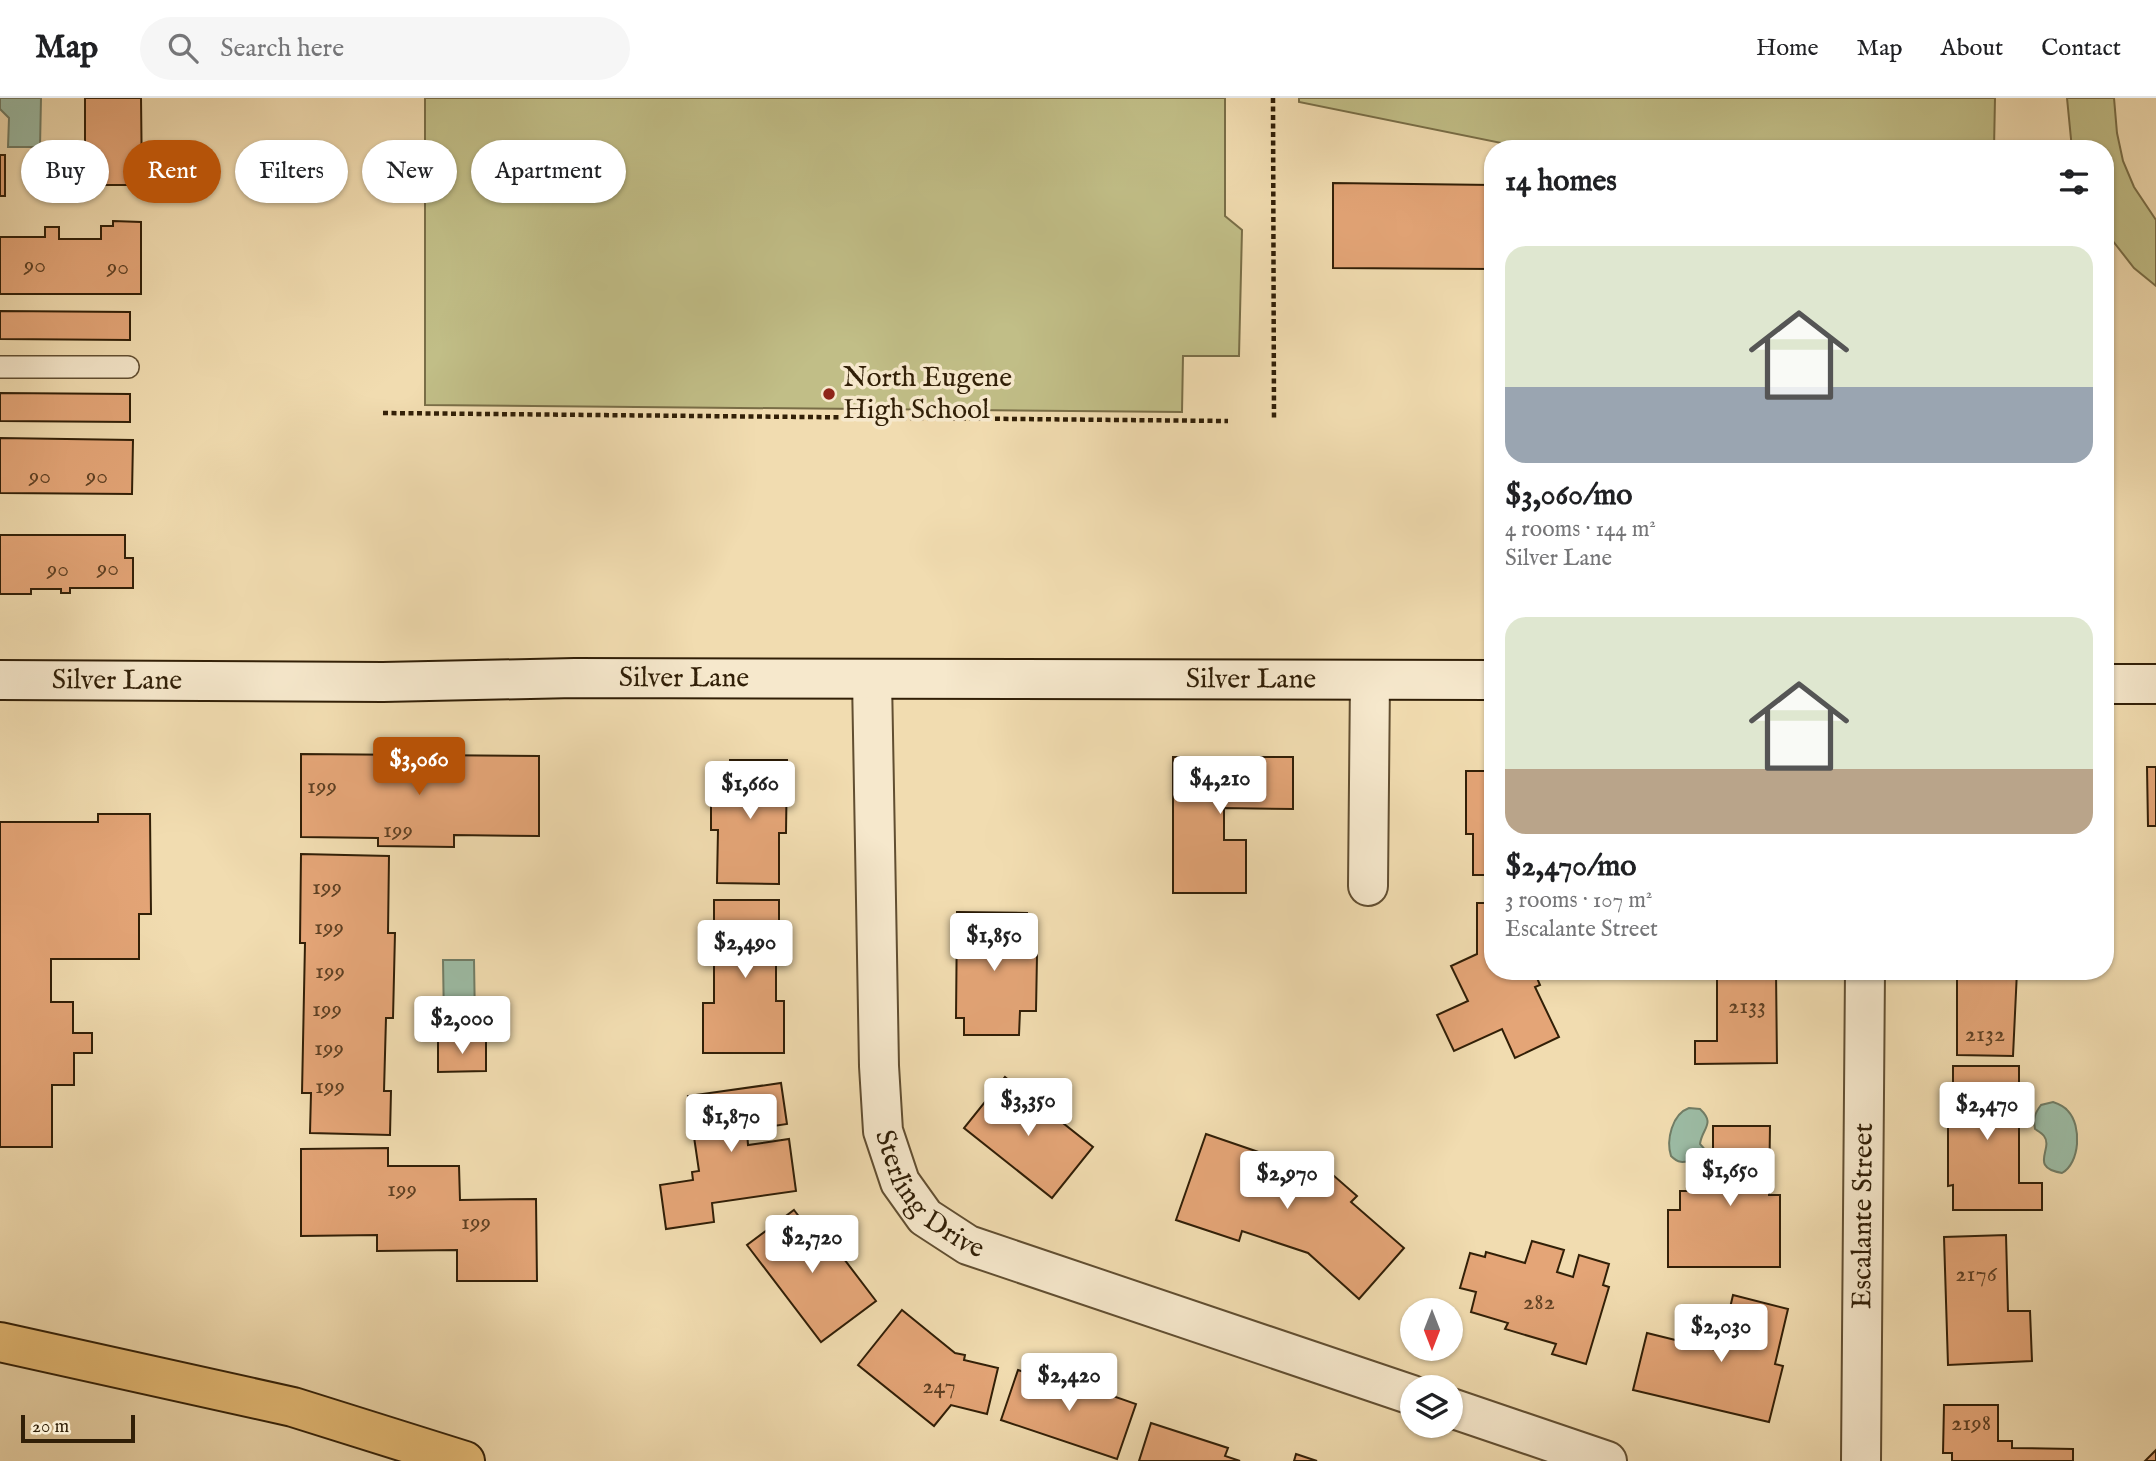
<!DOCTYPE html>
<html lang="en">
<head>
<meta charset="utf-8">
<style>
  body { margin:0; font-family:"IM FELL English",serif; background:#f6f6f6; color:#202124; height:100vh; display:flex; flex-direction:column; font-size:26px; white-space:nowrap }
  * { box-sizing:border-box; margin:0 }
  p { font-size:23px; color:#757577 }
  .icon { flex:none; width:38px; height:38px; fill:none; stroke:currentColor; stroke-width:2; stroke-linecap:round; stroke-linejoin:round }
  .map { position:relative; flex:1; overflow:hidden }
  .sheet { position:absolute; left:1484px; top:42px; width:630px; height:840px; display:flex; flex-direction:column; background:#fff; border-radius:28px; box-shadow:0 2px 5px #0004 }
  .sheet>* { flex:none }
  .guide { position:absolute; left:21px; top:42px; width:665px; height:63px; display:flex; gap:14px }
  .needle { width:46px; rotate:180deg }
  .controls { position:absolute; left:1400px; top:1200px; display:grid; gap:14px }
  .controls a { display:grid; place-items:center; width:63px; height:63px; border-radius:50%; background:#fff; box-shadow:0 2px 5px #0004; font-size:35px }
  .scale { position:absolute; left:21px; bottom:18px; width:114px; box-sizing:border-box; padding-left:7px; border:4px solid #311f07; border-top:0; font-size:19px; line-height:24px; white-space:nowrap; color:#311f07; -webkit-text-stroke:5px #f6e8cc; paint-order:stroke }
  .price { position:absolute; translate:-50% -60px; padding:0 16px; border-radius:7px; background:#fff; color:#222; font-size:23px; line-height:46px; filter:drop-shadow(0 2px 4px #0008) }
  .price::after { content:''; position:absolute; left:50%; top:42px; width:21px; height:16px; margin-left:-10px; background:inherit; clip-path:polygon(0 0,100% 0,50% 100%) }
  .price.on { background:#b45309; color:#fff }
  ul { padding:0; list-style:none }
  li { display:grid; align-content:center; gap:14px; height:371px; padding:0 21px }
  li span { display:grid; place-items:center; height:217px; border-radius:21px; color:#555 }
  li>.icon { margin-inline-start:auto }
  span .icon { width:126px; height:126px; fill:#fffc; stroke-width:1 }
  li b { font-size:30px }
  h2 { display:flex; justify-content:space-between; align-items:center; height:84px; padding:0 21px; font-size:30px }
  .chip { padding:0 24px; border-radius:32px; background:#fff; box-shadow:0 2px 5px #0004; font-size:24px; line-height:63px }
  .chip.on { background:#b45309; color:#fff }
  header { display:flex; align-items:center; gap:42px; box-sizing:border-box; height:98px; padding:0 35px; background:#fff; border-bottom:2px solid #e0e0e0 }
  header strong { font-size:33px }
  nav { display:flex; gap:38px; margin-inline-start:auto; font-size:24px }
  .search { width:490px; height:63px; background:#f6f6f6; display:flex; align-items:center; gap:18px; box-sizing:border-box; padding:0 24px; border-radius:38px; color:#757577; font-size:26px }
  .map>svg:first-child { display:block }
  .green { fill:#c1be87; stroke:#796e47; stroke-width:2 }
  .water { fill:#9cbca5; stroke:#717d66; stroke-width:2 }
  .building { fill:#e4a577; stroke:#311f07; stroke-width:2 }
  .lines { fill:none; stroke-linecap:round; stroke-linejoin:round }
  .lane-casing { stroke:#614e31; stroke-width:24 }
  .street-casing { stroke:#614e31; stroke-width:42 }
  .secondary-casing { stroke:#311f07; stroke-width:42 }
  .highway-casing { stroke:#311f07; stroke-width:42 }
  .path { stroke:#311f07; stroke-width:4.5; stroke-dasharray:5 3.5; stroke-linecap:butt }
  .lane { stroke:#f6e8cc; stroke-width:21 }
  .street { stroke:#f6e8cc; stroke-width:38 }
  .secondary { stroke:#f6e8cc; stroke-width:38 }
  .highway { stroke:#e8be78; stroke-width:38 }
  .poi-dot { fill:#8f2418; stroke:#f6e8cc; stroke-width:2.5 }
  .labels { text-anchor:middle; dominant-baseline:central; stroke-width:7; stroke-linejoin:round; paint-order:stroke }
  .number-label { font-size:24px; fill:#5e4023 }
  .poi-label { font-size:28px; fill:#311f07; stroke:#f6e8cc; text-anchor:start }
  .street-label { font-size:28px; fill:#311f07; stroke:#f6e8cc }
</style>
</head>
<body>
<header>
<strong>Map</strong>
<div class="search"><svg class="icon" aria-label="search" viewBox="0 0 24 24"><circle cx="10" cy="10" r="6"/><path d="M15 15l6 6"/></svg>Search here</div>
<nav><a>Home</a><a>Map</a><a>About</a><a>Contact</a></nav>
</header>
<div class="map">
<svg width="2156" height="1363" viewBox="0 0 2156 1363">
  <rect width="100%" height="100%" fill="#f1dcb0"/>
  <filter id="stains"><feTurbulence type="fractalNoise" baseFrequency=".00286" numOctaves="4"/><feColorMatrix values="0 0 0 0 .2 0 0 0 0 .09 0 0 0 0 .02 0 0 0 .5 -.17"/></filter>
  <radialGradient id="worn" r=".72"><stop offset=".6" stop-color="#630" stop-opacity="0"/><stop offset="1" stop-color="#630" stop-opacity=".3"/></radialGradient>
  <g class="green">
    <path d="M425 0H1225V118L1242 132 1239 258H1183L1182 314 425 307Z"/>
    <path d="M1299 0H1995L1994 51H1531L1299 4Z"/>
    <path d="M2067 0H2114L2117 35 2123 63 2134 89 2156 122V188L2134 170 2105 133V51H2072Z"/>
  </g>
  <g class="water">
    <path d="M0 0H41L40 49H8L9 20 0 11Z"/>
    <path d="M443 862H474L475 924 444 925Z"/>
    <path d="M2053 1004C2059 1006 2064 1008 2068 1013 2082 1028 2080 1065 2062 1075 2028 1069 2054 1051 2044 1038 2042 1035 2038 1033 2035 1031 2033 1020 2035 1015 2041 1007Z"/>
    <path d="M1689 1010 1700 1011C1716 1026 1702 1030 1700 1046L1707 1054 1708 1059 1702 1063C1689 1058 1684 1071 1671 1058 1666 1042 1672 1016 1689 1010Z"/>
  </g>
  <g class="building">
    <path d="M85 0H141L142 87H85Z"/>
    <rect x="0" y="57" width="5" height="41"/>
    <path d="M1333 85 1493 87V171L1333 170Z"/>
    <path d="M113 123 141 124V196H0V139H45V129H59V141H101V128H113Z"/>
    <path d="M0 213 130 214V242L0 241Z"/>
    <path d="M0 295 130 296V324L0 323Z"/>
    <path d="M0 340 133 342 132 396 0 395Z"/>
    <path d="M0 437H125V460H133V490H70V495H61V491H31V496H0Z"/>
    <path d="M301 656 539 658V738L454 737V749L378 748V740L301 739Z"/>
    <path d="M1173 659H1293V711L1224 710V742H1246V795H1173Z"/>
    <path d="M730 662H787L786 735H779V786L717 785 718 732H711V687H730Z"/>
    <path d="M2147 669H2156V728H2148Z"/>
    <path d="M1466 673H1493V777H1473V736H1466Z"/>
    <path d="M98 716H150L151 816H139V861H51V904H73V935H92V955H74V987H52V1049H0V724H98Z"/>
    <path d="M301 756 389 758 388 835H395L393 920H386L384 993H391L390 1037 310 1035 311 995H302L305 845H300Z"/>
    <path d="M714 802H779V849H776V903H784V955H703V905H714Z"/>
    <path d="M1477 805H1493V873H1534L1540 887 1535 889 1559 939 1515 960 1502 931 1454 953 1437 917 1468 903 1451 868 1477 856Z"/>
    <path d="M957 814 1027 815V857H1037L1036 913H1020L1019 937H964V920H956Z"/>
    <path d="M1717 873H1776L1777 965 1695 966V943H1717Z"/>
    <path d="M1957 873H2017L2013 958 1957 957Z"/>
    <path d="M438 943H486V973L438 974Z"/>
    <path d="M1953 968H2019V1085H2042V1112H1953V1087L1948 1088V1019H1953Z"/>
    <path d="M1005 979 1093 1049 1052 1100 964 1030Z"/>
    <path d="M781 985 787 1026 747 1032 748 1047 789 1041 796 1093 712 1105 714 1124 666 1131 660 1087 693 1082 692 1074 699 1073 688 998Z"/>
    <path d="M1713 1028H1770L1769 1097H1780V1169H1668V1112H1680V1093H1713Z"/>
    <path d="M1206 1036 1320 1075 1325 1070 1357 1098 1351 1104 1404 1150 1359 1201 1308 1155 1242 1133 1239 1143 1176 1122Z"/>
    <path d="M388 1050V1068H459L460 1102 536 1101 537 1183H457V1152L377 1153V1137L301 1138V1051Z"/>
    <path d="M794 1112 817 1142 825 1136 876 1203 821 1244 747 1147Z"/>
    <path d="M2006 1137 2008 1213H2030L2032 1263 1948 1267 1944 1139Z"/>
    <path d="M1532 1143 1564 1152 1557 1174 1573 1179 1579 1157 1609 1166 1603 1187 1609 1189 1586 1266 1552 1256 1556 1246 1505 1231 1508 1225 1471 1214 1476 1194 1460 1190 1470 1155 1485 1159 1486 1154 1525 1165Z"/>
    <path d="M1733 1197 1788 1211 1775 1266 1783 1268 1769 1324 1633 1292 1647 1235 1720 1253Z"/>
    <path d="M902 1212 955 1255 965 1257 964 1262 998 1270 987 1316 951 1307 934 1328 858 1267Z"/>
    <path d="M1018 1272 1051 1283 1053 1277 1136 1306 1117 1361 1001 1322Z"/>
    <path d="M1944 1307H1998V1343H2012V1350L2073 1351V1363H1952V1355H1943Z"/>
    <path d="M1151 1325 1228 1350 1225 1358 1240 1363H1139Z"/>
    <path d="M2156 1352V1363H2145Z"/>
    <path d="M1296 1356 1317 1363H1294Z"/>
  </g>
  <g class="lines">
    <defs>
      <path id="lane" d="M0 269H128"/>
      <g id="street">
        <path id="s1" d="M872 581 879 968 883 1033 900 1084 925 1119 968 1147 1412 1297"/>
        <path d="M1368 788 1370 582"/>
        <path d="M1451 1310 1607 1363"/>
        <path id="s2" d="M1861 1363 1865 873"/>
      </g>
      <g id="secondary">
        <path id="s3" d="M0 582 383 584 575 580 1493 582"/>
        <path d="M2105 586H2156"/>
      </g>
      <path id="highway" d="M0 1244 293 1309 465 1363"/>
    </defs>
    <use href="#lane" class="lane-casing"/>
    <use href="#street" class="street-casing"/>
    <use href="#secondary" class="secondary-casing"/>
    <use href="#highway" class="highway-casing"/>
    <g class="path">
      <path d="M1273 0 1274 323"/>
      <path d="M383 315 1228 323"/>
    </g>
    <use href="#lane" class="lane"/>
    <use href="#street" class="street"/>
    <use href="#secondary" class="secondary"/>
    <use href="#highway" class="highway"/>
  </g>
  <circle class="poi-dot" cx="829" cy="296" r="7"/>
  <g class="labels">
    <g class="number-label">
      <text x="35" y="167">90</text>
      <text x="118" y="169">90</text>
      <text x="40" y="378">90</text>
      <text x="97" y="378">90</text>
      <text x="108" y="470">90</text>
      <text x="58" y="471">90</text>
      <text x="322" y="688">199</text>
      <text x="398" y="732">199</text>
      <text x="327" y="789">199</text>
      <text x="329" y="829">199</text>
      <text x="330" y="873">199</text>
      <text x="1747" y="908">2133</text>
      <text x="327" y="911">199</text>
      <text x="1985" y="936">2132</text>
      <text x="329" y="950">199</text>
      <text x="330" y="988">199</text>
      <text x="402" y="1091">199</text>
      <text x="476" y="1124">199</text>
      <text x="1976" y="1176">2176</text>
      <text x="1539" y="1204">282</text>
      <text x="939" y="1288">247</text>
      <text x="1971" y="1325">2198</text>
    </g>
    <g class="poi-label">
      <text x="843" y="280">North Eugene<tspan x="843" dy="32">High School</tspan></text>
    </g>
    <g class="street-label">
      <text stroke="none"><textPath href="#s3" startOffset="684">Silver Lane</textPath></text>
      <text stroke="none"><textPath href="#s3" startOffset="117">Silver Lane</textPath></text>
      <text stroke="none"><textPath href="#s3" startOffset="1251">Silver Lane</textPath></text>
      <text stroke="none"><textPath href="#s1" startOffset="534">Sterling Drive</textPath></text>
      <text stroke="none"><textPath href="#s2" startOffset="245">Escalante Street</textPath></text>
    </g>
  </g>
  <rect width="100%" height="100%" filter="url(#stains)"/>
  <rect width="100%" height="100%" fill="url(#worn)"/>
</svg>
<div class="controls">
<a><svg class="needle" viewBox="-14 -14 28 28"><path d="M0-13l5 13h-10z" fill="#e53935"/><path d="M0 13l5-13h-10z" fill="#757577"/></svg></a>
<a><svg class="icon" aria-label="layers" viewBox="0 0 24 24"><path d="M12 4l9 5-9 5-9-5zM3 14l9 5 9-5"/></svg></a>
</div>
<div class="scale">20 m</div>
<b class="price on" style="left:419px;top:699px">$3,060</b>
<b class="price" style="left:1220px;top:718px">$4,210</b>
<b class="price" style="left:750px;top:723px">$1,660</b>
<b class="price" style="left:994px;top:875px">$1,850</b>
<b class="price" style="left:745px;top:882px">$2,490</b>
<b class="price" style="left:462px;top:958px">$2,000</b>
<b class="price" style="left:1028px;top:1040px">$3,350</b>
<b class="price" style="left:1987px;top:1044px">$2,470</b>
<b class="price" style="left:731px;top:1056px">$1,870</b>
<b class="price" style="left:1730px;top:1110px">$1,650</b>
<b class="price" style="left:1287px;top:1113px">$2,970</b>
<b class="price" style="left:812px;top:1177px">$2,720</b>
<b class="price" style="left:1721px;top:1266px">$2,030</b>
<b class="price" style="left:1069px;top:1315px">$2,420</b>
<div class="guide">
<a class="chip">Buy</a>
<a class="chip on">Rent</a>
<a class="chip">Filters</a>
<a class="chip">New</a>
<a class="chip">Apartment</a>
</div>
<section class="sheet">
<h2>14 homes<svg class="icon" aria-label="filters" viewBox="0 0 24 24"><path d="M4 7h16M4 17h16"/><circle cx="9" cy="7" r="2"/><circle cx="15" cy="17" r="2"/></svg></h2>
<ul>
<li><span style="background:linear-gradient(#dfe7d0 65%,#9aa5b1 0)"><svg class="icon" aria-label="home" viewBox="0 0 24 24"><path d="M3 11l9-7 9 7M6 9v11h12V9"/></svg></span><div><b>$3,060/mo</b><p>4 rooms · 144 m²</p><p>Silver Lane</p></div></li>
<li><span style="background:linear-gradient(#dfe7d0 70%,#b9a48a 0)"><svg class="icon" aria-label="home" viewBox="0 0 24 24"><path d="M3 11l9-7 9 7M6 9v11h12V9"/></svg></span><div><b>$2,470/mo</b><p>3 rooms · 107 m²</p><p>Escalante Street</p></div></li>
</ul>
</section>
</div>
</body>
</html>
